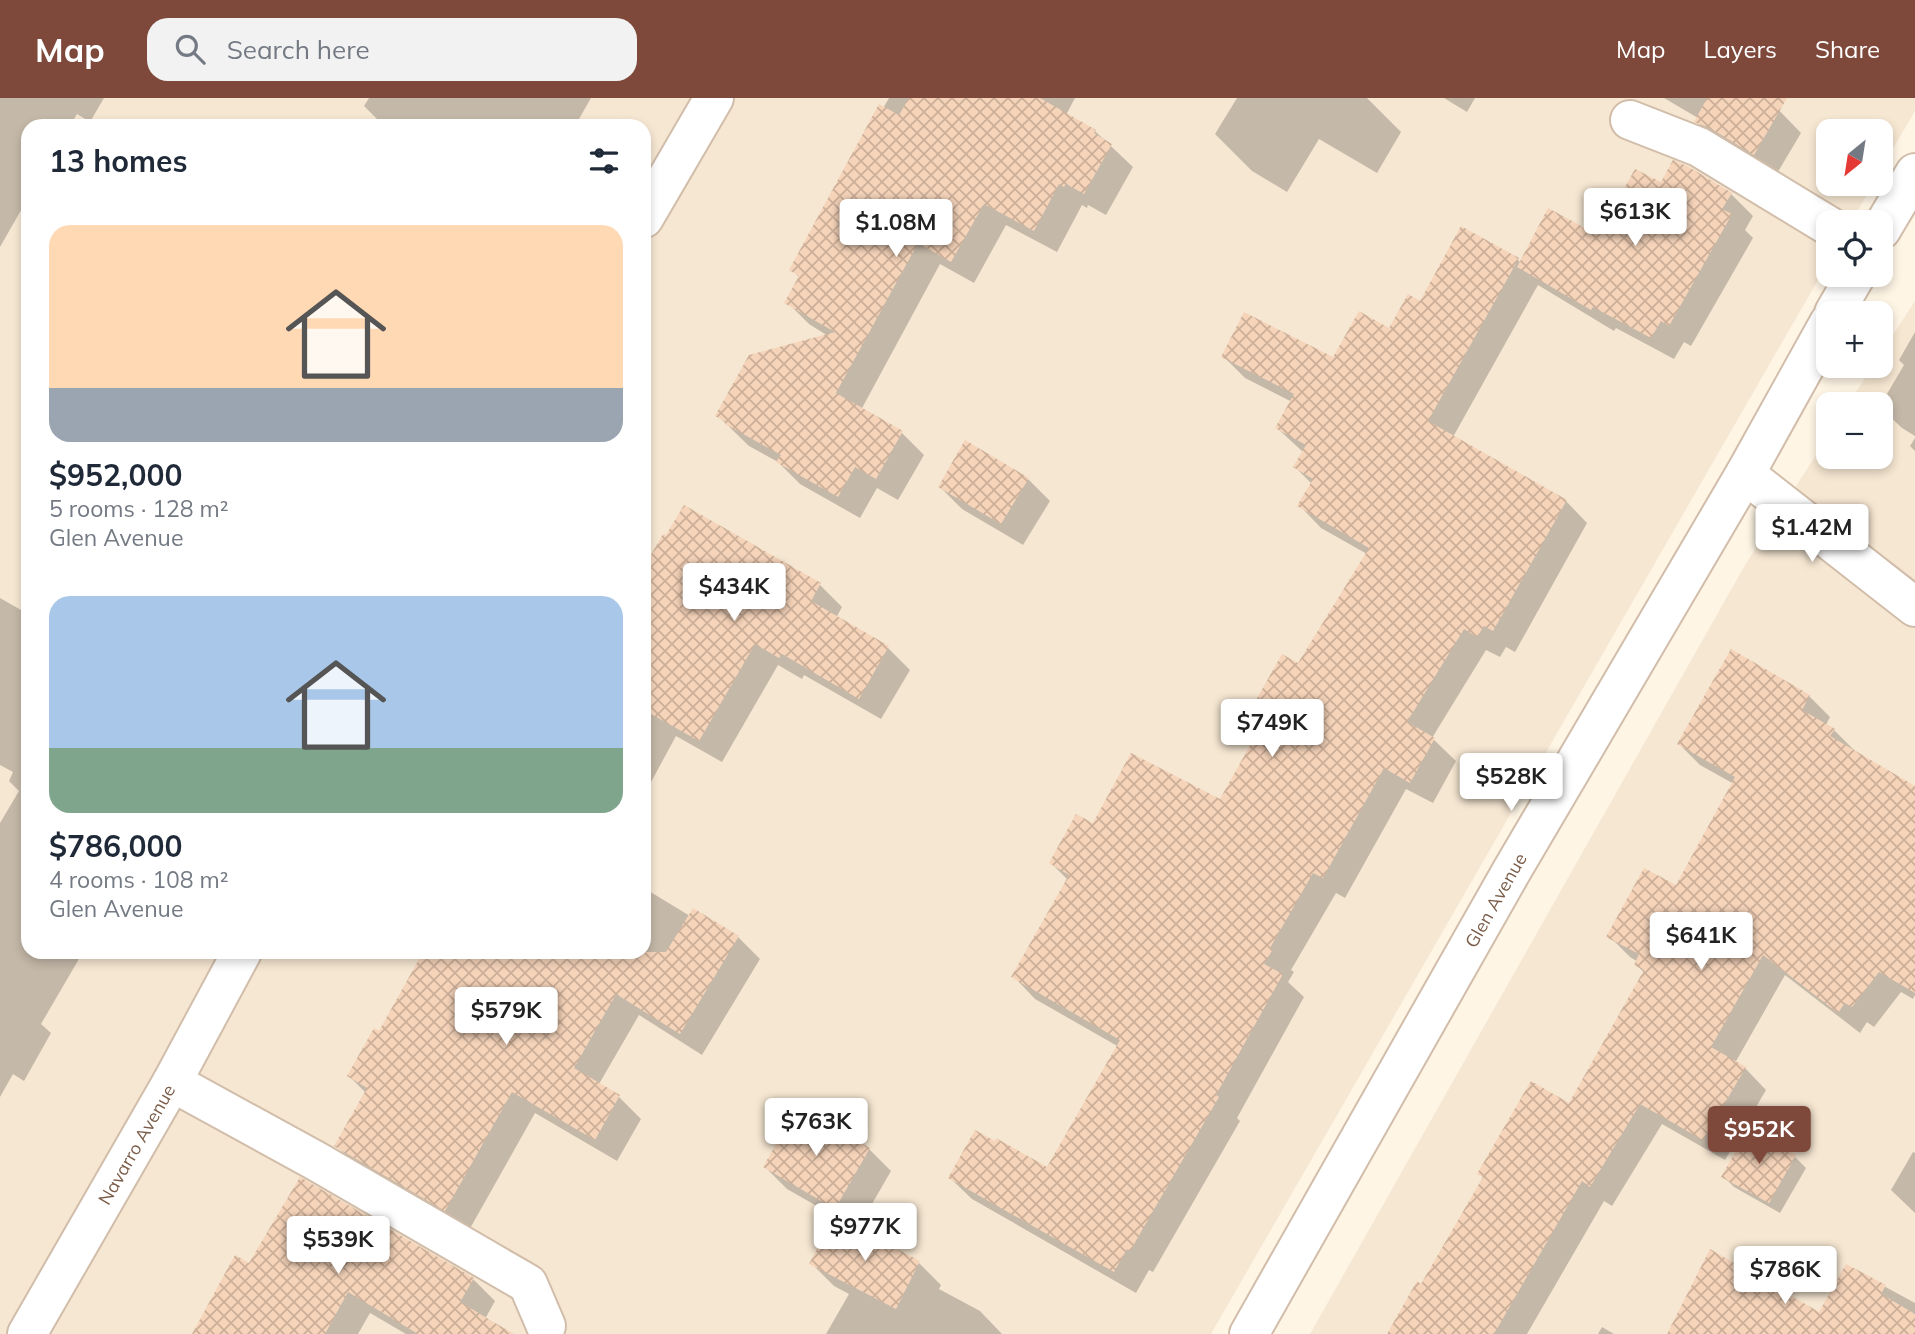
<!DOCTYPE html>
<html lang="en">
<head>
<meta charset="utf-8">
<style>
  body { margin:0; font-family:Mulish,sans-serif; background:#f2f2f3; color:#1f2937; height:100vh; display:flex; flex-direction:column; font-size:26px; white-space:nowrap }
  * { box-sizing:border-box; margin:0 }
  p { font-size:23px; color:#747a83 }
  .icon { flex:none; width:38px; height:38px; fill:none; stroke:currentColor; stroke-width:2; stroke-linecap:round; stroke-linejoin:round }
  .map { position:relative; flex:1; overflow:hidden }
  .side { position:absolute; left:21px; top:21px; width:630px; height:840px; display:flex; flex-direction:column; background:#fff; border-radius:21px; box-shadow:0 4px 10px #0003 }
  .side>* { flex:none }
  .needle { width:46px; rotate:210deg }
  .buttons { position:absolute; left:1816px; top:21px; display:grid; gap:14px }
  .buttons a { display:grid; place-items:center; width:77px; height:77px; border-radius:14px; background:#fff; box-shadow:0 4px 10px #0003; font-size:35px }
  .price { position:absolute; translate:-50% -60px; padding:0 16px; border-radius:7px; background:#fff; color:#222; font-size:23px; line-height:46px; filter:drop-shadow(0 2px 4px #0008) }
  .price::after { content:''; position:absolute; left:50%; top:42px; width:21px; height:16px; margin-left:-10px; background:inherit; clip-path:polygon(0 0,100% 0,50% 100%) }
  .price.on { background:#7e483b; color:#fff }
  ul { padding:0; list-style:none }
  li { display:grid; align-content:center; gap:14px; height:371px; padding:0 28px }
  li span { display:grid; place-items:center; height:217px; border-radius:21px; color:#555 }
  li>.icon { margin-inline-start:auto }
  span .icon { width:126px; height:126px; fill:#fffc; stroke-width:1 }
  li b { font-size:30px }
  h2 { display:flex; justify-content:space-between; align-items:center; height:84px; padding:0 28px; font-size:30px }
  header { display:flex; align-items:center; gap:42px; box-sizing:border-box; height:98px; padding:0 35px; background:#7e483b; color:#fff }
  header strong { font-size:33px }
  nav { display:flex; gap:38px; margin-inline-start:auto; font-size:24px }
  .search { width:490px; height:63px; background:#f2f2f3; display:flex; align-items:center; gap:18px; box-sizing:border-box; padding:0 24px; border-radius:21px; color:#747a83; font-size:26px }
  .map>svg:first-child { display:block }
  .residential { fill:#f6e7d2; fill-rule:evenodd }
  .shadow { fill:#0003 }
  .building { fill:url(#building-cross-hatch) }
  .lines { fill:none; stroke-linecap:round; stroke-linejoin:round }
  .minor-casing { stroke:#d1bda9; stroke-width:42 }
  .minor { stroke:#fff; stroke-width:38 }
  .labels { text-anchor:middle; dominant-baseline:central; stroke-width:7; stroke-linejoin:round; paint-order:stroke }
  .street-label { font-size:18px; fill:#795b47; stroke:#fff8ed }
</style>
</head>
<body>
<header>
<strong>Map</strong>
<div class="search"><svg class="icon" aria-label="search" viewBox="0 0 24 24"><circle cx="10" cy="10" r="6"/><path d="M15 15l6 6"/></svg>Search here</div>
<nav><a>Map</a><a>Layers</a><a>Share</a></nav>
</header>
<div class="map">
<svg width="1915" height="1236" viewBox="0 0 1915 1236">
  <defs>
    <pattern id="building-cross-hatch" width="8" height="8" patternUnits="userSpaceOnUse" patternTransform="scale(1.75)"><rect width="8" height="8" fill="#f6d4ba"/><path d="M0 0l8 8M0 8l8-8" fill="none" stroke="#ccaf99"/></pattern>
  </defs>
  <rect width="100%" height="100%" fill="#fef5e5"/>
  <g class="residential">
    <path d="M0 0H1915V13L1881 71V33H1829V86H1873L1851 124H1829V163L1211 1236H0ZM28 28H644V854H28Z"/>
    <path d="M1915 203V1236H1310L1745 467 1829 337V359H1881V306H1848L1873 268H1881V255Z"/>
  </g>
  <g class="shadow">
    <path d="M0 0H104L90 24 77 16 70 28H28V100L0 149Z"/>
    <path d="M369 0H591L575 28H384L364 8Z"/>
    <path d="M889 0H1075L1066 17 1095 33 1133 69 1106 117 1088 107 1087 110 1082 107 1057 154 1006 127 974 185 940 166 861 312 902 335 924 357 898 402 877 390 860 420 800 386 778 364 749 348 717 317 828 238 809 226 787 204 800 180 791 171Z"/>
    <path d="M1237 0H1367L1401 34 1377 75 1319 41 1287 94 1252 73 1215 36Z"/>
    <path d="M1444 0H1475L1467 14Z"/>
    <path d="M1664 0H1767L1801 35 1776 77 1718 45 1696 23 1698 20Z"/>
    <path d="M1662 87 1731 96 1753 118 1745 132 1753 140 1691 248 1684 244 1674 261 1616 230 1614 233 1538 187 1453 339 1566 403 1587 425 1515 554 1506 549 1500 559 1486 552 1432 640 1456 663 1433 705 1406 691 1345 800 1336 795 1291 872 1294 874 1288 884 1304 899 1237 1020 1240 1023 1153 1174 1149 1172 1136 1195 972 1101 950 1080 1048 1072 1119 949 1035 901 1014 879 1068 782 1051 765 1094 728 1221 703 1262 630 1249 617 1298 568 1367 456 1321 430 1300 408 1312 386 1295 369 1303 354 1277 330 1292 304 1245 280 1223 258 1334 261 1389 233 1420 205 1518 162 1521 165 1599 139Z"/>
    <path d="M1915 234V338L1902 330 1881 310V306L1904 267 1899 262Z"/>
    <path d="M1915 340V353L1910 348Z"/>
    <path d="M1028 381 1050 403 1023 447 962 411 940 389Z"/>
    <path d="M685 409 820 487 842 509 836 520 888 550 910 572 881 621 804 577 802 581 778 567 722 664 676 638 644 697V472L667 440Z"/>
    <path d="M0 500 28 516V854H83L41 926 51 935 24 983 13 976 0 999V725L19 693 9 683 13 674 0 667Z"/>
    <path d="M1809 598 1830 619 1826 627 1834 632 1855 653 1915 690V897L1913 901 1901 894 1874 929 1867 924 1860 935 1785 877 1735 965 1745 970 1766 992 1725 1062 1662 1026 1612 1108 1604 1103 1527 1236H1389L1422 1188 1570 1007 1645 875 1636 867 1638 864 1630 859 1609 838 1677 790 1734 686 1700 667 1679 646Z"/>
    <path d="M644 716 651 723 644 736Z"/>
    <path d="M644 790 690 818 738 839 760 861 702 957 639 917 599 986 619 999 641 1021 617 1063 535 1015 468 1134 359 1070 337 1048 366 995 349 978 380 935 425 854H644Z"/>
    <path d="M1750 1033 1795 1059 1806 1070 1780 1115 1734 1089 1724 1079Z"/>
    <path d="M869 1051 891 1073 857 1132 919 1165 941 1187 939 1191 980 1213 1002 1236H826L849 1196 834 1188 812 1166 836 1119 787 1091 765 1069Z"/>
    <path d="M1913 1054 1915 1055V1115L1891 1092Z"/>
    <path d="M249 1167 473 1181 495 1203 485 1221 511 1236H406L370 1215 358 1236H195Z"/>
    <path d="M1847 1168 1915 1205V1236H1669L1820 1216Z"/>
    <path d="M1602 1229 1614 1236H1598Z"/>
  </g>
  <g class="building">
    <path d="M909 0H1040L1096 32 1094 35 1112 46 1084 96 1066 86 1064 89 1059 86 1034 133 984 106 951 164 918 145 836 295 903 333 876 381 855 369 838 399 776 364 781 357 725 326 726 324 715 318 749 257 835 234 784 205 799 178 789 172 879 6 899 17Z"/>
    <path d="M1707 0H1787L1754 57 1710 30 1694 24Z"/>
    <path d="M1673 62 1689 69 1732 95 1722 111 1732 116 1669 228 1661 223 1651 240 1593 209 1591 212 1517 169 1548 110 1598 137 1635 71 1661 84Z"/>
    <path d="M1461 128 1519 160 1428 323 1567 402 1493 533 1484 528 1477 539 1464 531 1407 624 1435 640 1410 685 1384 670 1323 780 1313 775 1270 850 1273 851 1264 866 1283 876 1216 997 1219 999 1130 1153 1127 1151 1114 1174 948 1080 975 1032 995 1043 996 1040 1047 1069 1120 942 1011 879 1069 777 1049 765 1076 716 1093 725 1131 655 1220 701 1262 626 1247 618 1282 556 1298 565 1369 450 1297 408 1313 381 1293 369 1306 347 1275 330 1294 296 1221 259 1244 214 1333 259 1359 213 1389 230 1408 196 1420 203Z"/>
    <path d="M965 342 1029 380 1001 426 938 389Z"/>
    <path d="M684 407 821 485 811 503 889 548 859 601 782 556 779 560 755 546 699 643 644 612V469L663 436 666 437Z"/>
    <path d="M1731 551 1810 597 1802 612 1835 631 1830 638 1915 688V895L1879 874 1852 909 1845 905 1838 915 1763 857 1711 949 1746 969 1703 1042 1640 1006 1590 1089 1582 1083 1494 1236H1387L1417 1183 1421 1186 1483 1079 1477 1076 1531 983 1569 1005 1644 872 1634 867 1639 856 1606 839 1644 770 1676 787 1735 679 1677 646Z"/>
    <path d="M693 810 739 838 680 936 616 896 574 970 620 997 595 1042 512 994 445 1113 334 1048 367 990 347 978 374 930 379 933 423 854H666Z"/>
    <path d="M798 1008 870 1050 835 1111 763 1069Z"/>
    <path d="M1749 1030 1796 1057 1769 1105 1721 1079Z"/>
    <path d="M300 1079 474 1180 460 1204 514 1236H418L348 1194 325 1236H192L235 1157 249 1165Z"/>
    <path d="M835 1118 920 1163 896 1211 809 1166Z"/>
    <path d="M1710 1151 1819 1214 1846 1166 1886 1187 1881 1196 1915 1216V1236H1667Z"/>
  </g>
  <g class="lines">
    <defs>
      <g id="minor">
        <path d="M1630 22 1699 49 1829 128"/>
        <path d="M644 120 714 0"/>
        <path d="M1881 132 1915 75"/>
        <path d="M1834 215 1856 177"/>
        <path d="M1745 376 1915 509"/>
        <path d="M172 984 316 1063 528 1186 546 1228"/>
        <path id="s1" d="M27 1236 172 984 242 854"/>
        <path id="s2" d="M1249 1236 1511 774 1745 376 1829 225"/>
      </g>
    </defs>
    <use href="#minor" class="minor-casing"/>
    <use href="#minor" class="minor"/>
  </g>
  <g class="labels">
    <g class="street-label">
      <text stroke="none"><textPath href="#s2" startOffset="499">Glen Avenue</textPath></text>
      <text stroke="none"><textPath href="#s1" startOffset="219">Navarro Avenue</textPath></text>
    </g>
  </g>
</svg>
<div class="buttons">
<a><svg class="needle" viewBox="-14 -14 28 28"><path d="M0-13l5 13h-10z" fill="#e53935"/><path d="M0 13l5-13h-10z" fill="#747a83"/></svg></a>
<a><svg class="icon" aria-label="locate" viewBox="0 0 24 24"><circle cx="12" cy="12" r="6"/><path d="M12 2v4M12 18v4M2 12h4M18 12h4"/></svg></a>
<a>+</a>
<a>−</a>
</div>
<b class="price" style="left:1635px;top:150px">$613K</b>
<b class="price" style="left:896px;top:161px">$1.08M</b>
<b class="price" style="left:1812px;top:466px">$1.42M</b>
<b class="price" style="left:734px;top:525px">$434K</b>
<b class="price" style="left:1272px;top:661px">$749K</b>
<b class="price" style="left:1511px;top:715px">$528K</b>
<b class="price" style="left:1701px;top:874px">$641K</b>
<b class="price" style="left:506px;top:949px">$579K</b>
<b class="price" style="left:816px;top:1060px">$763K</b>
<b class="price on" style="left:1759px;top:1068px">$952K</b>
<b class="price" style="left:865px;top:1165px">$977K</b>
<b class="price" style="left:338px;top:1178px">$539K</b>
<b class="price" style="left:1785px;top:1208px">$786K</b>
<section class="side">
<h2>13 homes<svg class="icon" aria-label="filters" viewBox="0 0 24 24"><path d="M4 7h16M4 17h16"/><circle cx="9" cy="7" r="2"/><circle cx="15" cy="17" r="2"/></svg></h2>
<ul>
<li><span style="background:linear-gradient(#ffd9b3 75%,#9aa5b1 0)"><svg class="icon" aria-label="home" viewBox="0 0 24 24"><path d="M3 11l9-7 9 7M6 9v11h12V9"/></svg></span><div><b>$952,000</b><p>5 rooms · 128 m²</p><p>Glen Avenue</p></div></li>
<li><span style="background:linear-gradient(#a9c7e8 70%,#7fa58c 0)"><svg class="icon" aria-label="home" viewBox="0 0 24 24"><path d="M3 11l9-7 9 7M6 9v11h12V9"/></svg></span><div><b>$786,000</b><p>4 rooms · 108 m²</p><p>Glen Avenue</p></div></li>
</ul>
</section>
</div>
</body>
</html>
